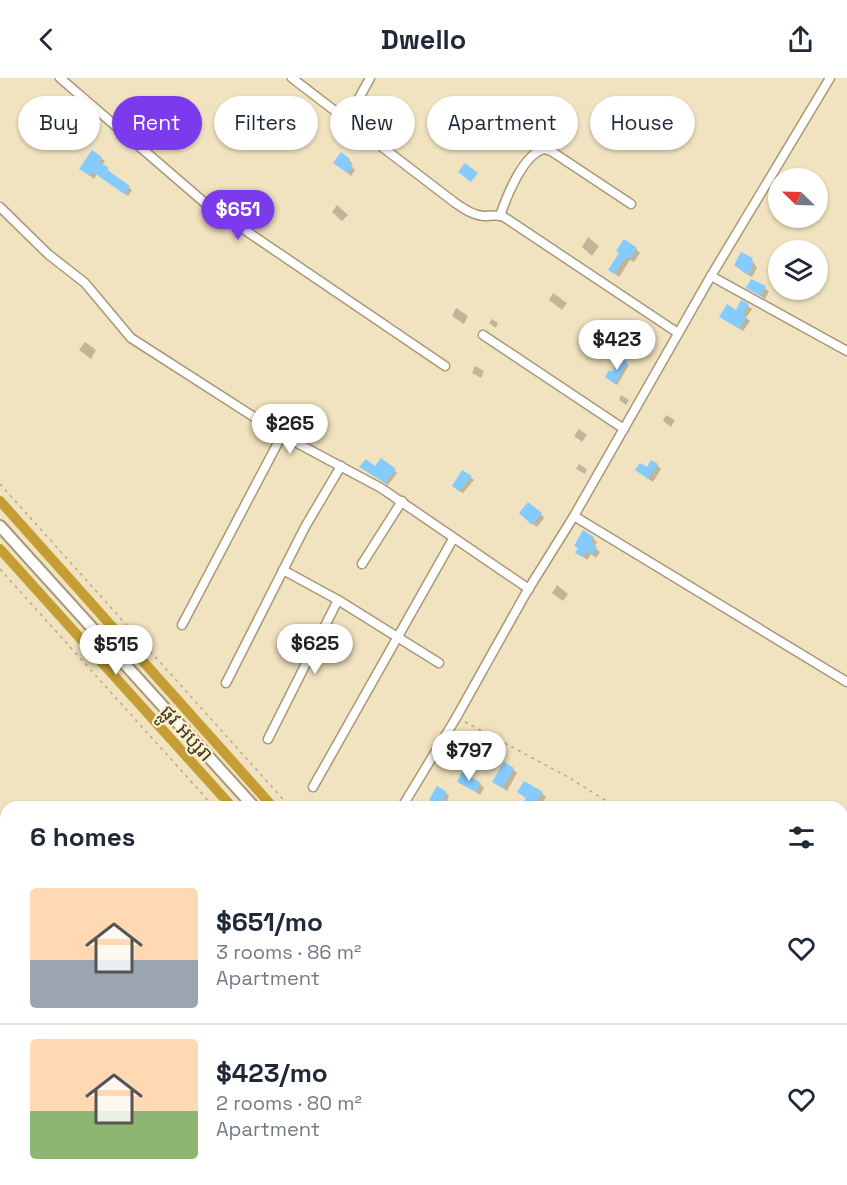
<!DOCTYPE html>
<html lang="en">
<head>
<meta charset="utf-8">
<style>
  body { margin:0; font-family:"Space Grotesk","Noto Sans Khmer",sans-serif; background:#f2f2f3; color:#1f2937; height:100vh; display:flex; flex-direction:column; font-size:22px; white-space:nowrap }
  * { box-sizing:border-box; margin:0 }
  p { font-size:20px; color:#747a83 }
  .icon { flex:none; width:33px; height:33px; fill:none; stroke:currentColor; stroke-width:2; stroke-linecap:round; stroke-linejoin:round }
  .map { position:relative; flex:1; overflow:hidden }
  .side { position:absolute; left:0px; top:723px; width:848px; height:384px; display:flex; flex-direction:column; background:#fff; border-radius:18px 18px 0 0; box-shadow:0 2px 4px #0004 }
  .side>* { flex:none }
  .banner { position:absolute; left:18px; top:18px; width:812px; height:54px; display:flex; gap:12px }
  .needle { width:39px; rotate:293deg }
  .buttons { position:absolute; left:768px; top:90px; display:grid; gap:12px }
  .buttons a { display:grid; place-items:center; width:60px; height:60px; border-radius:50%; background:#fff; box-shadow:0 2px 4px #0004; font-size:30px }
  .price { position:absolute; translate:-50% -51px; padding:0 14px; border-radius:21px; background:#fff; color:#222; font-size:20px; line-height:39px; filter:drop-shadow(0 2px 3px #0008) }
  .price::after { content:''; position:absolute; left:50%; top:36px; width:18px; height:14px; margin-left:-9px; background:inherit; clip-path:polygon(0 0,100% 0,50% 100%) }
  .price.selected { background:#7c3aed; color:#fff }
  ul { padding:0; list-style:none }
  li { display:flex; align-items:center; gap:18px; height:150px; padding:0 30px }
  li+li { border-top:2px solid #e0e1e3 }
  li span { display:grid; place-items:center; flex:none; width:168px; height:120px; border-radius:6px; color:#555 }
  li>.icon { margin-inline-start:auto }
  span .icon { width:72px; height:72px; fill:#fffc; stroke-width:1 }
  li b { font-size:26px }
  h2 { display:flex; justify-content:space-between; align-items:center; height:72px; padding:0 30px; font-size:26px }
  .tag { padding:0 21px; border-radius:27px; background:#fff; box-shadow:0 2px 4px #0004; font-size:21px; line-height:54px }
  .tag.selected { background:#7c3aed; color:#fff }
  header { display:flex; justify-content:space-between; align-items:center; height:78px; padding:0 30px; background:#fff; font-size:27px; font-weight:700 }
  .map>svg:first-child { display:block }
  .shadow { fill:#0003 }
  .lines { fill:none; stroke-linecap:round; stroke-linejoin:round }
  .canal { stroke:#c49e34; stroke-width:10 }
  .building { fill:#85cbff }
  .service-casing { stroke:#a79978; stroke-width:7 }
  .minor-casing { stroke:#a79978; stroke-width:11 }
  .tertiary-casing { stroke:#a79978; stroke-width:14 }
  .path { stroke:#b4a88c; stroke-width:1.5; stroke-dasharray:3 4.5; stroke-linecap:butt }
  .service { stroke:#fff; stroke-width:4 }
  .minor { stroke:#fff; stroke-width:8 }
  .tertiary { stroke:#fff; stroke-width:10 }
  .labels { text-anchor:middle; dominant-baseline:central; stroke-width:4.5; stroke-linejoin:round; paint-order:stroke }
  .street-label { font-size:20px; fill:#3f392b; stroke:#fff0cc }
</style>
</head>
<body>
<header><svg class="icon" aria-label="back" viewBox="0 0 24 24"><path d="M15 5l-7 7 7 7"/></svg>Dwello<svg class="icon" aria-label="share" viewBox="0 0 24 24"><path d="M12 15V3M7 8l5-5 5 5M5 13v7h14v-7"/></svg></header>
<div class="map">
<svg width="847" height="1107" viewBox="0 0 847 1107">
  <rect width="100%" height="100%" fill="#f1e3bf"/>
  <g class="shadow">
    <path d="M674 30 687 40 683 45 670 35Z"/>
    <path d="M293 32 316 54 306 67 293 56Z"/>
    <path d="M147 38 157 47 150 56 140 47Z"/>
    <path d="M101 80 105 83 102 87 132 112 128 118 97 96 94 101 81 91Z"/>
    <path d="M349 82 352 85 351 88 355 92 351 98 339 88Z"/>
    <path d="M337 127 348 137 342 143 332 134Z"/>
    <path d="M588 159 599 168 592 178 582 169Z"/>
    <path d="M636 171 640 175 634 184 630 182 619 199 610 192Z"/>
    <path d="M752 182 757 190 752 199 743 194 736 187Z"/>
    <path d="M752 203 769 213 765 221 748 210Z"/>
    <path d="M553 215 567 225 562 232 549 222Z"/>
    <path d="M742 224 752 231 746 240 750 243 743 253 721 239 736 234Z"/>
    <path d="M456 230 468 238 464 246 452 238Z"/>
    <path d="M492 241 498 245 496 250 489 245Z"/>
    <path d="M85 264 96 272 91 281 79 272Z"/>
    <path d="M621 282 629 287 617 307 608 300Z"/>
    <path d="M475 288 484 293 481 300 472 295Z"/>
    <path d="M621 317 629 322 626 327 619 322Z"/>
    <path d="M666 337 675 342 671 349 663 343Z"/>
    <path d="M579 351 587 357 582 364 574 358Z"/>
    <path d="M579 386 587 391 585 396 576 391Z"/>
    <path d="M657 387 661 391 653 404 641 396Z"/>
    <path d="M361 389 395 393 397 395 388 407Z"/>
    <path d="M463 394 474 402 463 415 456 411Z"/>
    <path d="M541 436 544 440 537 449 524 439Z"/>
    <path d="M593 460 597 464 594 469 600 474 596 480 591 476 587 482 577 474Z"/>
    <path d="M557 507 568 516 563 523 552 515Z"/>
    <path d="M513 691 517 695 507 713 494 704Z"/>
    <path d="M459 703 480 706 484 710 480 717Z"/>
    <path d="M519 714 542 715 546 719 539 729H527V721Z"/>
    <path d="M446 715 449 718 446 725 452 729H440L430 722Z"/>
    <path d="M578 723 584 727 586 729H575Z"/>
  </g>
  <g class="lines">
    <g class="canal">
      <path d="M0 423 273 729"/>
      <path d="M0 471 232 729"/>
      <path d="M568 1101 573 1107"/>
      <path d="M608 1101 614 1107"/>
    </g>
  </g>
  <g class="building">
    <path d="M293 30 299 35 297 36 313 49 302 64 287 53 289 48 283 43Z"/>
    <path d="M92 72 102 79 99 84 109 90 107 92 130 108 124 116 93 94 90 98 79 91Z"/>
    <path d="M341 74 350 81 348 83 353 88 347 95 333 85Z"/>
    <path d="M465 85 478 95 471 104 458 94Z"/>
    <path d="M624 161 637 170 630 181 626 179 614 196 608 192 619 175 616 173Z"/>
    <path d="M741 174 753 180 751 184 754 185 748 197 734 187Z"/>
    <path d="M751 201 766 208 761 218 746 210Z"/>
    <path d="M741 222 749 226 743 236 747 238 740 251 719 239 727 226 736 232Z"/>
    <path d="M621 280 628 284 615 306 605 299 609 292 612 294Z"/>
    <path d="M381 380 396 391 385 405 359 389 366 381 375 388Z"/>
    <path d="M651 382 658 386 648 401 635 392 640 385 647 389Z"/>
    <path d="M462 392 472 398 459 413 452 408Z"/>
    <path d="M528 424 542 435 532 447 519 435Z"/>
    <path d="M583 452 594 459 590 465 597 469 592 477 587 473 583 479 575 475 578 470 574 468Z"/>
    <path d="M504 684 514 690 502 710 492 704Z"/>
    <path d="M462 694 481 705 476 714 457 704Z"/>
    <path d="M524 703 543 714 533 729H526L522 726 526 720 517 714Z"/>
    <path d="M437 708 447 714 443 722 455 729H440L429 722Z"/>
  </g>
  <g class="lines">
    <defs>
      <path id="service" d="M0 977 6 970"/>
      <g id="minor">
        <path d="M60 0 205 125 445 288"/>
        <path d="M292 0 454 124C463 130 472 137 483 138 491 138 496 136 504 139L678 255"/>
        <path d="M347 42 370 0"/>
        <path d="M0 129 48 176 85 205 131 260 282 357 381 410 529 511"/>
        <path d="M500 138C506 120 523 76 544 71L551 73 631 126"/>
        <path d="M711 198 847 273"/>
        <path d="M483 257 624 351"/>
        <path d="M574 438 847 604"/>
        <path d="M362 486 402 423"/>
        <path d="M283 492 338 522 439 585"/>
        <path d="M182 547 282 357"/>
        <path d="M226 605 305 449 341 388"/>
        <path d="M268 661 338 522"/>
        <path d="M313 709 453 461"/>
        <path d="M402 729 456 640 526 515 574 438 711 198 830 0"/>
        <path d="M0 936 6 939"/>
        <path d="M842 1001 847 992"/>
        <path d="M0 1042 6 1034"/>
        <path d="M842 1066H847"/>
        <path d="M548 1101 554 1107"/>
        <path d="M633 1101 638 1107"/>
        <path d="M27 1107 31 1101"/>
        <path d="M166 1107 173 1101"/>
        <path d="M812 1107 816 1101"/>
      </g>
      <g id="tertiary">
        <path d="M0 448 254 729"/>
        <path d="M589 1101 594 1107"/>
      </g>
    </defs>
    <use href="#service" class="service-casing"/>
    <use href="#minor" class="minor-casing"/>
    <use href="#tertiary" class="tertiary-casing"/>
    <g class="path">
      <path d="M0 406 290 729"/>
      <path d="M0 491 214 729"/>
      <path d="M465 644 568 699 616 729"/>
      <path d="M842 782 847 785"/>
    </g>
    <use href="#service" class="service"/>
    <use href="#minor" class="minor"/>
    <use href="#tertiary" class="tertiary"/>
  </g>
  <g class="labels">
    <g class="street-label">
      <text transform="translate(187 655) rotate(48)">ផ្លូវ អប្សរា</text>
    </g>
  </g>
</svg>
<div class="buttons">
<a><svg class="needle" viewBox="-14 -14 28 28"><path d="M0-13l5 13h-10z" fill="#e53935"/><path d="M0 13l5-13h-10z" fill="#747a83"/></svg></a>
<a><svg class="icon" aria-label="layers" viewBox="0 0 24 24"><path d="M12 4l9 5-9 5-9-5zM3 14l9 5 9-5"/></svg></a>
</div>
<b class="price selected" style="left:238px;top:163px">$651</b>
<b class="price" style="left:617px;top:293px">$423</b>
<b class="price" style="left:290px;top:377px">$265</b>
<b class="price" style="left:315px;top:597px">$625</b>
<b class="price" style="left:116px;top:598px">$515</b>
<b class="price" style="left:469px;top:704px">$797</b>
<div class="banner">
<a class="tag">Buy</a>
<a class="tag selected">Rent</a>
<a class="tag">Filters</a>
<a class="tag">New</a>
<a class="tag">Apartment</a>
<a class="tag">House</a>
</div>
<section class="side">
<h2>6 homes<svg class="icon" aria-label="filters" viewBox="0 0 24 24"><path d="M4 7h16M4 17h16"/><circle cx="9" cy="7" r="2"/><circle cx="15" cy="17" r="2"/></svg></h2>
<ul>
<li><span style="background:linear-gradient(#ffd9b3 60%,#9aa5b1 0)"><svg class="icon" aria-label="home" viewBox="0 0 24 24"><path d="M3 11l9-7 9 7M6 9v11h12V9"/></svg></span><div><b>$651/mo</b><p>3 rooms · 86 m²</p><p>Apartment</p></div><svg class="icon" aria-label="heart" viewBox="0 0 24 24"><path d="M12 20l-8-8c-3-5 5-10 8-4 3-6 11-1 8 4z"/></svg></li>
<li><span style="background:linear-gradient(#ffd9b3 60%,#8fb573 0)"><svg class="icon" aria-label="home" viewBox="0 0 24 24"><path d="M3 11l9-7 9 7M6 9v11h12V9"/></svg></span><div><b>$423/mo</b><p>2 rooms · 80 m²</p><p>Apartment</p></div><svg class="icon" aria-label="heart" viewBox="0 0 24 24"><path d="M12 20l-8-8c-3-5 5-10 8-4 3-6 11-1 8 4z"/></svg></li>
</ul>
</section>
</div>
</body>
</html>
